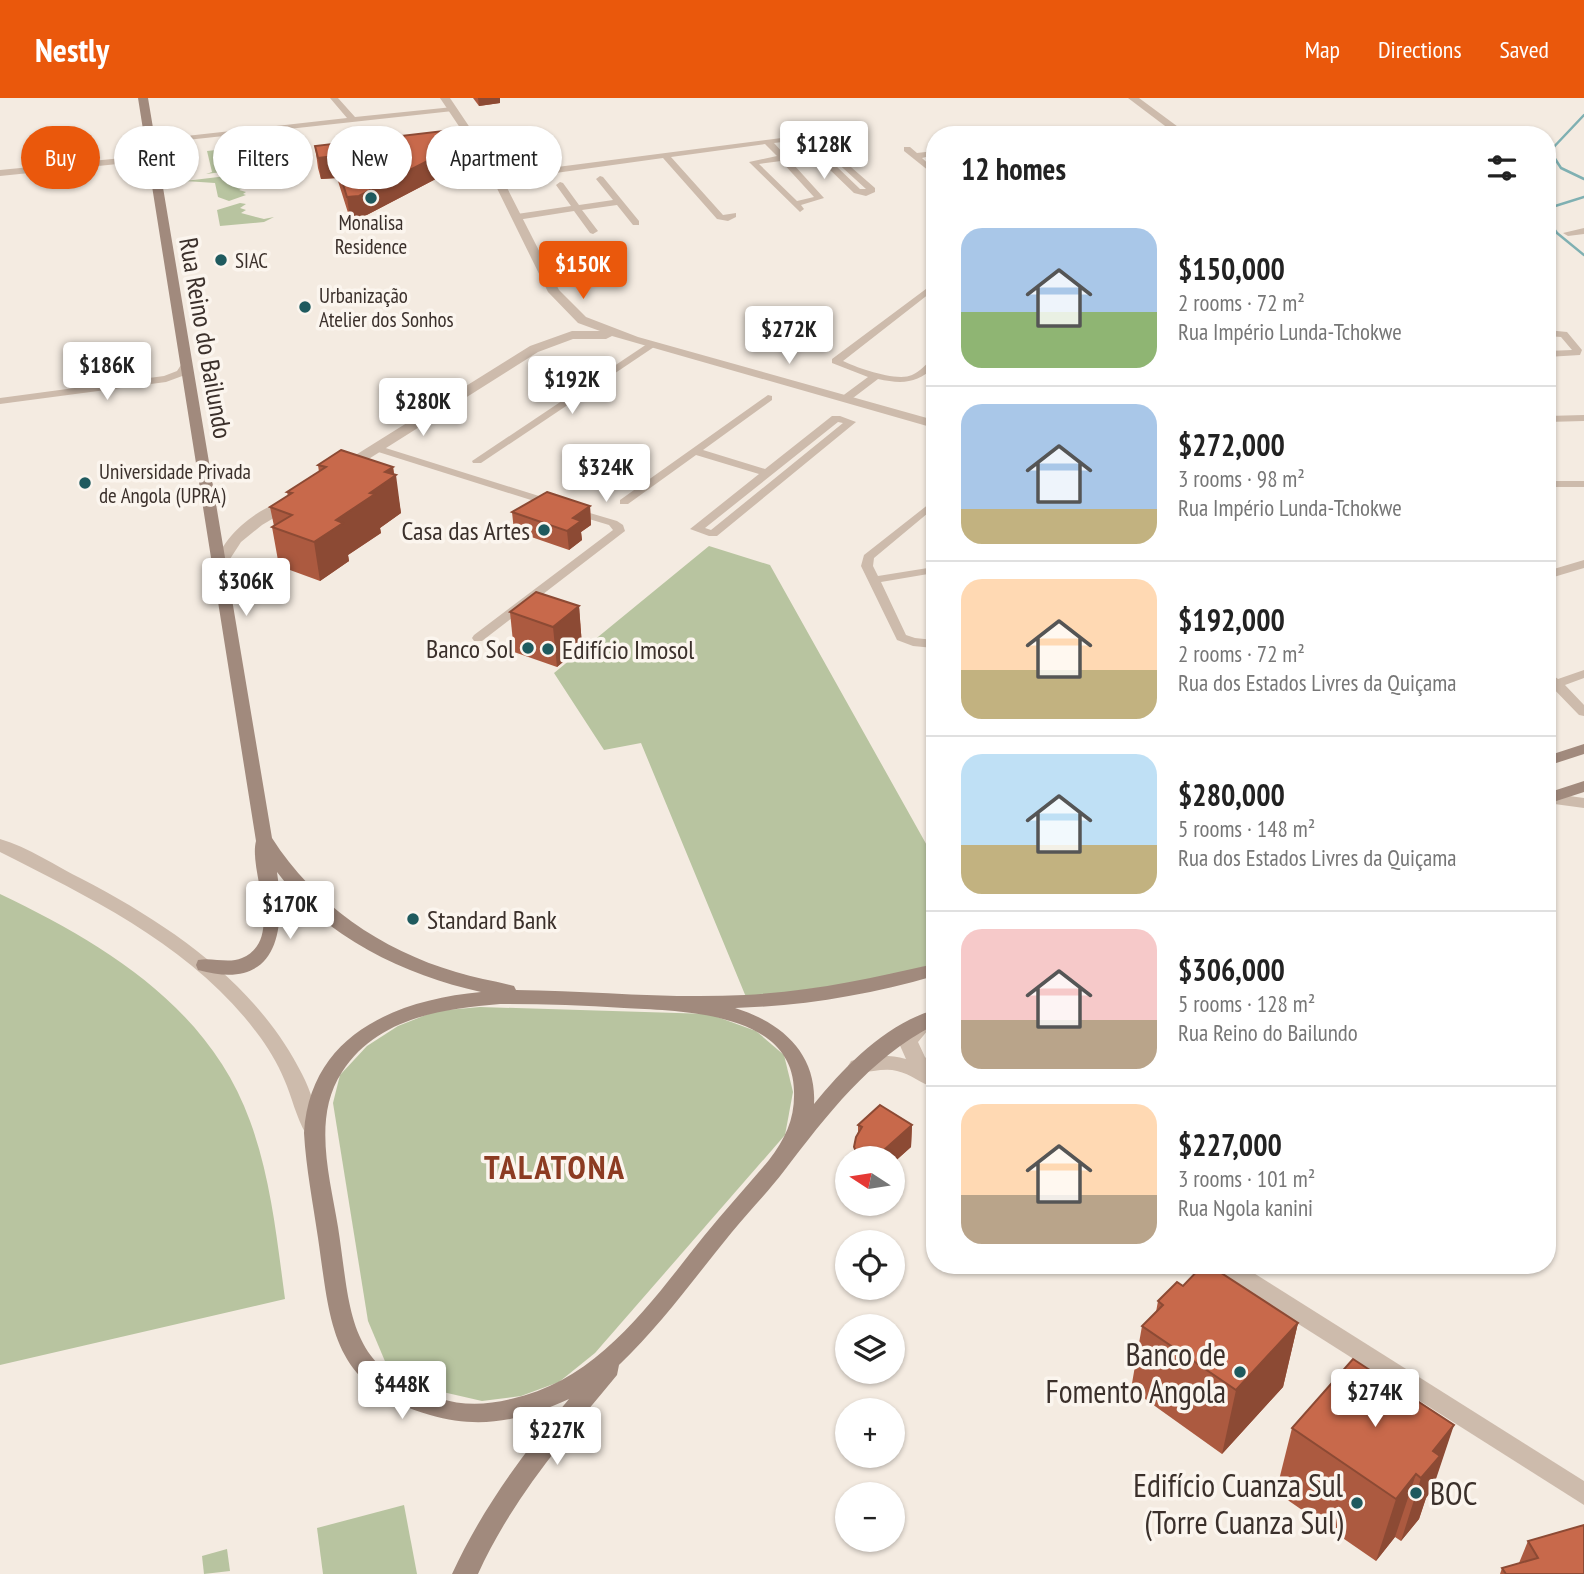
<!DOCTYPE html>
<html lang="en">
<head>
<meta charset="utf-8">
<style>
  body { margin:0; font-family:"PT Sans Narrow",sans-serif; background:#f2f2f2; color:#222; height:100vh; display:flex; flex-direction:column; font-size:26px; white-space:nowrap }
  * { box-sizing:border-box; margin:0 }
  p { font-size:23px; color:#767676 }
  .icon { flex:none; width:38px; height:38px; fill:none; stroke:currentColor; stroke-width:2; stroke-linecap:round; stroke-linejoin:round }
  .map { position:relative; flex:1; overflow:hidden }
  .sheet { position:absolute; left:926px; top:28px; width:630px; height:1148px; display:flex; flex-direction:column; background:#fff; border-radius:28px; box-shadow:0 2px 5px #0004 }
  .sheet>* { flex:none }
  .banner { position:absolute; left:21px; top:28px; width:665px; height:63px; display:flex; gap:14px }
  .needle { width:46px; rotate:282deg }
  .controls { position:absolute; left:835px; top:1048px; display:grid; gap:14px }
  .controls a { display:grid; place-items:center; width:70px; height:70px; border-radius:50%; background:#fff; box-shadow:0 2px 5px #0004; font-size:35px }
  .price { position:absolute; translate:-50% -60px; padding:0 16px; border-radius:7px; background:#fff; color:#222; font-size:23px; line-height:46px; filter:drop-shadow(0 2px 4px #0008) }
  .price::after { content:''; position:absolute; left:50%; top:42px; width:21px; height:16px; margin-left:-10px; background:inherit; clip-path:polygon(0 0,100% 0,50% 100%) }
  .price.active { background:#ea580c; color:#fff }
  ul { padding:0; list-style:none }
  li { display:flex; align-items:center; gap:21px; height:175px; padding:0 35px }
  li+li { border-top:2px solid #e0e0e0 }
  li span { display:grid; place-items:center; flex:none; width:196px; height:140px; border-radius:21px; color:#555 }
  li>.icon { margin-inline-start:auto }
  span .icon { width:84px; height:84px; fill:#fffc; stroke-width:1 }
  li b { font-size:30px }
  h2 { display:flex; justify-content:space-between; align-items:center; height:84px; padding:0 35px; font-size:30px }
  .chip { padding:0 24px; border-radius:32px; background:#fff; box-shadow:0 2px 5px #0004; font-size:24px; line-height:63px }
  .chip.active { background:#ea580c; color:#fff }
  header { display:flex; align-items:center; gap:42px; box-sizing:border-box; height:98px; padding:0 35px; background:#ea580c; color:#fff }
  header strong { font-size:33px }
  nav { display:flex; gap:38px; margin-inline-start:auto; font-size:24px }
  .map>svg:first-child { display:block }
  .green { fill:#b8c4a0 }
  .lines { fill:none; stroke-linecap:round; stroke-linejoin:round }
  .stream { stroke:#7fb0b2; stroke-width:2.5 }
  .minor { fill:#cdbbac; fill-rule:evenodd }
  .tertiary { fill:#cdbbac; fill-rule:evenodd }
  .secondary { fill:#a18a7d; fill-rule:evenodd }
  .wall { fill:#ac5a40 }
  .shaded-wall { fill:#8c4a34 }
  .building { fill:#c8694b; stroke:#8c4a34; stroke-width:2 }
  .poi-dot { fill:#1f5a5e; stroke:#fbf5ee; stroke-width:2.5 }
  .labels { text-anchor:middle; dominant-baseline:central; stroke-width:7; stroke-linejoin:round; paint-order:stroke }
  .far-poi-label { font-size:21px; fill:#3b302b; stroke:#fbf5ee; text-anchor:start }
  .street-label { font-size:26px; fill:#3b302b; stroke:#fbf5ee }
  .poi-label { font-size:26px; fill:#3b302b; stroke:#fbf5ee; text-anchor:end }
  .near-poi-label { font-size:32px; fill:#3b302b; stroke:#fbf5ee; text-anchor:end }
  .district-label { font-size:33px; font-weight:bold; letter-spacing:2px; fill:#8c3b22; stroke:#fbf5ee }
</style>
</head>
<body>
<header>
<strong>Nestly</strong>
<nav><a>Map</a><a>Directions</a><a>Saved</a></nav>
</header>
<div class="map">
<svg width="1584" height="1476" viewBox="0 0 1584 1476">
  <rect width="100%" height="100%" fill="#f4ebe1"/>
  <g class="green">
    <path d="M287 44 288 47H280L281 50 276 51 274 48 244 51 248 67 279 64 278 61 284 60 285 63 293 62V65L206 76 212 74 207 53Z"/>
    <path d="M278 72 279 76 271 81 263 79 239 92 246 94 243 96 246 97 229 103 218 99 215 85 185 83Z"/>
    <path d="M240 105 246 106 240 110 246 112 241 115 264 121 274 119 264 124 220 128 217 112Z"/>
    <path d="M709 448 770 467 934 760V866C872 884 810 892 746 899L641 645 604 652 554 575Z"/>
    <path d="M0 796C103 845 209 909 250 1023 271 1080 277 1142 285 1201L0 1267Z"/>
    <path d="M480 909 709 916 756 933 784 957 793 994 785 1037 595 1255 559 1284 521 1298 482 1303 421 1289 387 1268 368 1223 333 1005 340 977 367 948 398 928 436 913Z"/>
    <path d="M404 1407 417 1476H323L317 1430Z"/>
    <path d="M227 1451 230 1473 204 1476 202 1458Z"/>
  </g>
  <g class="lines">
    <g class="stream">
      <path d="M1584 17 1550 53 1561 70 1584 81"/>
      <path d="M1547 120 1552 109 1584 99"/>
      <path d="M1547 121 1557 135 1584 157"/>
    </g>
    <g class="minor">
      <path d="M330 0H338L355 19 453 9 457 11 453 13 150 46 146 44 150 42 347 20Z"/>
      <path d="M813 36 875 90V94L866 98 854 95 799 42 774 45 824 100 801 107 804 111 800 114 749 64 777 58 765 46 671 59 723 117 736 115V119L728 123 717 121 663 60 534 78 495 79 491 76 495 73 534 72ZM808 41H811L866 91H860ZM781 63 814 99 797 103 759 66Z"/>
      <path d="M904 49H910L917 55 934 53V57L922 60 934 71V77L904 53Z"/>
      <path d="M600 78 603 79 639 123V127H633L617 107 582 112 598 133 593 136 590 135 574 113 517 122 513 119 517 116 571 108 556 87 560 84 563 85 579 107 613 102 596 81Z"/>
      <path d="M1584 130V136L1568 138 1563 135Z"/>
      <path d="M934 185V192L843 263C857 270 897 284 912 277 920 274 926 265 934 261V269C917 286 901 286 878 281L849 303H841V299L868 279 832 265V261Z"/>
      <path d="M1547 232 1567 234 1582 252 1580 257 1547 259V253L1572 252 1561 239 1547 238Z"/>
      <path d="M650 244 654 245V249L481 365H473L472 363Z"/>
      <path d="M187 263 192 266 185 277 166 284 0 306V300L164 278 177 273 183 264Z"/>
      <path d="M768 297 772 298V302L703 352 765 371 832 318H840L856 324 717 438H709L690 431 759 376 696 357 628 406H620V402ZM838 324 843 325 711 432 705 430Z"/>
      <path d="M1584 317V323L1547 324V318Z"/>
      <path d="M376 347 558 404 560 406 554 409 550 408 372 352 371 350Z"/>
      <rect x="1547" y="383" width="37" height="6"/>
      <path d="M934 402V410L874 460 873 468 878 478 934 469V475L881 484 906 537 915 540 934 542V550L913 548 897 542 861 468 864 457Z"/>
      <path d="M573 410 617 423 623 427 625 433 482 543H474L472 540 474 537 613 432 609 427 569 415V411Z"/>
      <path d="M1584 462V470L1547 481V473Z"/>
      <path d="M1584 572V580L1565 587 1584 607V618L1579 617 1547 584V573L1558 581Z"/>
    </g>
    <g class="tertiary">
      <path d="M440 0H450L497 70 559 192 586 219 638 239 934 322V330L612 238 606 241H573L538 254 348 374H338V368L530 248 572 233H600L578 225 548 194 487 70Z"/>
      <path d="M1128 0H1139L1189 37H1177Z"/>
      <path d="M153 57 157 58V62L0 78V72Z"/>
      <path d="M289 401 294 402V408L262 427 241 444 230 461 225 476H215L213 473C220 439 256 410 289 401Z"/>
      <path d="M1547 695 1584 700V710L1547 705Z"/>
      <path d="M0 741C28 749 56 768 82 781 170 827 256 885 302 976 311 993 316 1013 323 1031L320 1036 313 1039 306 1036C296 1019 292 999 284 981 278 966 267 948 257 935 193 849 93 801 0 754Z"/>
      <path d="M924 918 931 920 934 925 918 944 925 959 934 968V989C921 986 911 976 897 973 882 969 865 977 851 973L848 968 851 963C870 957 887 956 906 961L898 943 917 920Z"/>
      <path d="M1212 1167H1241L1584 1383V1407L1215 1173Z"/>
    </g>
    <g class="secondary">
      <path d="M138 0H148L272 740C314 806 381 852 456 874 475 880 495 883 514 888L516 892C593 893 669 901 745 897 814 893 868 881 934 866V878C869 897 803 908 735 910 781 924 817 955 814 1006 845 968 886 926 934 912V927C869 961 827 1017 784 1073 768 1094 749 1113 732 1134 695 1179 662 1226 619 1267L617 1277C565 1340 512 1401 478 1476H452C482 1411 523 1355 569 1301 522 1322 482 1332 430 1317 331 1288 331 1229 318 1140 313 1105 306 1070 304 1035 310 937 395 902 481 894 405 877 324 839 277 774 286 835 277 894 198 872L196 867 198 862C212 859 228 866 242 860 286 841 248 774 256 743ZM500 906C541 906 582 907 624 910 679 913 793 913 794 993 795 1020 786 1040 769 1062 748 1087 725 1112 704 1138 651 1204 599 1282 511 1301 486 1307 463 1308 438 1300 345 1271 351 1211 338 1129 330 1079 312 1020 342 974 377 920 441 911 500 906Z"/>
      <path d="M1584 646V656L1547 668V658Z"/>
      <path d="M1584 683V694L1547 706V695Z"/>
    </g>
  </g>
  <g class="wall">
    <path d="M473 0H500V5L479 8Z"/>
    <path d="M481 47 483 68 453 72 361 120 350 121 337 80 321 81 318 70 315 48Z"/>
    <path d="M318 367 393 369 401 415 380 430 381 435 348 457 349 463 320 483 279 468 272 429 274 428 270 409 288 398 287 394 319 374Z"/>
    <path d="M590 408 591 427 581 434 582 442 569 452 514 433 512 414Z"/>
    <path d="M579 508 582 548 557 569 514 554 510 514Z"/>
    <path d="M858 1027H912L911 1049 892 1066V1060H854V1049L858 1034Z"/>
    <path d="M1183 1188 1298 1225 1283 1289 1222 1356 1131 1291 1142 1228 1156 1214 1158 1203Z"/>
    <path d="M1353 1261 1433 1390 1426 1400 1419 1421 1401 1443 1395 1439 1376 1463 1276 1394 1292 1330Z"/>
    <path d="M1528 1443 1584 1476H1500L1502 1470 1519 1465Z"/>
  </g>
  <g class="shaded-wall">
    <path d="M478 0H500V5L479 8Z"/>
    <path d="M481 47 483 68 453 72 361 120 350 121 347 99 451 51Z"/>
    <path d="M334 58 337 80 321 81 318 60Z"/>
    <path d="M393 369 394 379 396 377 401 415 380 430 381 435 348 457 349 463 320 483 314 444 336 422 370 395 385 374Z"/>
    <path d="M590 408 591 427 581 434 582 442 569 452 567 433 573 420Z"/>
    <path d="M579 508 582 548 557 569 553 529Z"/>
    <path d="M912 1027 911 1049 892 1066V1060H875Z"/>
    <path d="M1298 1225 1283 1289 1222 1356 1236 1292Z"/>
    <path d="M1454 1327 1433 1390 1426 1400 1419 1421 1401 1443 1421 1380 1433 1353Z"/>
    <path d="M1416 1376 1395 1439 1376 1463 1396 1401Z"/>
  </g>
  <g class="building">
    <path d="M469 30 481 47 451 51 359 98 347 99 334 58 318 60 315 48Z"/>
    <path d="M341 352 393 369 385 374 396 377 370 395 375 396 336 422 343 425 314 444 272 429 292 417 270 409 292 395 287 394 326 369 318 367Z"/>
    <path d="M547 394 590 408 573 420 581 423 567 433 512 414Z"/>
    <path d="M536 494 579 508 553 529 510 514Z"/>
    <path d="M880 1007 912 1027 875 1060H859L854 1049 856 1039 862 1029 858 1027Z"/>
    <path d="M1203 1167H1209L1298 1225 1236 1292 1142 1228 1163 1207 1158 1203 1177 1184 1183 1188Z"/>
    <path d="M1353 1261 1454 1327 1433 1353 1440 1358 1421 1380 1416 1376 1396 1401 1292 1330Z"/>
    <path d="M1584 1427V1476H1506L1502 1470 1538 1460 1528 1443Z"/>
  </g>
  <g class="poi-dot">
    <circle cx="371" cy="100" r="7"/>
    <circle cx="221" cy="162" r="7"/>
    <circle cx="305" cy="209" r="7"/>
    <circle cx="85" cy="385" r="7"/>
    <circle cx="544" cy="432" r="7"/>
    <circle cx="528" cy="550" r="7"/>
    <circle cx="548" cy="551" r="7"/>
    <circle cx="413" cy="821" r="7"/>
    <circle cx="1240" cy="1274" r="7"/>
    <circle cx="1416" cy="1395" r="7"/>
    <circle cx="1357" cy="1405" r="7"/>
  </g>
  <g class="labels">
    <g class="far-poi-label">
      <text x="371" y="124" text-anchor="middle">Monalisa<tspan x="371" dy="24">Residence</tspan></text>
      <text x="235" y="162">SIAC</text>
      <text x="319" y="197">Urbanização<tspan x="319" dy="24">Atelier dos Sonhos</tspan></text>
      <text x="99" y="373">Universidade Privada<tspan x="99" dy="24">de Angola (UPRA)</tspan></text>
    </g>
    <g class="street-label">
      <text transform="translate(206 240) rotate(80)">Rua Reino do Bailundo</text>
    </g>
    <g class="poi-label">
      <text x="530" y="432">Casa das Artes</text>
      <text x="514" y="550">Banco Sol</text>
      <text x="562" y="551" text-anchor="start">Edifício Imosol</text>
      <text x="427" y="821" text-anchor="start">Standard Bank</text>
    </g>
    <g class="near-poi-label">
      <text x="1226" y="1256">Banco de<tspan x="1226" dy="37">Fomento Angola</tspan></text>
      <text x="1343" y="1387">Edifício Cuanza Sul<tspan x="1343" dy="37">(Torre Cuanza Sul)</tspan></text>
      <text x="1430" y="1395" text-anchor="start">BOC</text>
    </g>
    <g class="district-label">
      <text x="555" y="1068">TALATONA</text>
    </g>
  </g>
</svg>
<div class="controls">
<a><svg class="needle" viewBox="-14 -14 28 28"><path d="M0-13l5 13h-10z" fill="#e53935"/><path d="M0 13l5-13h-10z" fill="#767676"/></svg></a>
<a><svg class="icon" aria-label="locate" viewBox="0 0 24 24"><circle cx="12" cy="12" r="6"/><path d="M12 2v4M12 18v4M2 12h4M18 12h4"/></svg></a>
<a><svg class="icon" aria-label="layers" viewBox="0 0 24 24"><path d="M12 4l9 5-9 5-9-5zM3 14l9 5 9-5"/></svg></a>
<a>+</a>
<a>−</a>
</div>
<b class="price" style="left:824px;top:83px">$128K</b>
<b class="price active" style="left:583px;top:203px">$150K</b>
<b class="price" style="left:789px;top:268px">$272K</b>
<b class="price" style="left:107px;top:304px">$186K</b>
<b class="price" style="left:572px;top:318px">$192K</b>
<b class="price" style="left:423px;top:340px">$280K</b>
<b class="price" style="left:606px;top:406px">$324K</b>
<b class="price" style="left:246px;top:520px">$306K</b>
<b class="price" style="left:290px;top:843px">$170K</b>
<b class="price" style="left:402px;top:1323px">$448K</b>
<b class="price" style="left:1375px;top:1331px">$274K</b>
<b class="price" style="left:557px;top:1369px">$227K</b>
<div class="banner">
<a class="chip active">Buy</a>
<a class="chip">Rent</a>
<a class="chip">Filters</a>
<a class="chip">New</a>
<a class="chip">Apartment</a>
</div>
<section class="sheet">
<h2>12 homes<svg class="icon" aria-label="filters" viewBox="0 0 24 24"><path d="M4 7h16M4 17h16"/><circle cx="9" cy="7" r="2"/><circle cx="15" cy="17" r="2"/></svg></h2>
<ul>
<li><span style="background:linear-gradient(#a9c7e8 60%,#8fb573 0)"><svg class="icon" aria-label="home" viewBox="0 0 24 24"><path d="M3 11l9-7 9 7M6 9v11h12V9"/></svg></span><div><b>$150,000</b><p>2 rooms · 72 m²</p><p>Rua Império Lunda-Tchokwe</p></div></li>
<li><span style="background:linear-gradient(#a9c7e8 75%,#c2b280 0)"><svg class="icon" aria-label="home" viewBox="0 0 24 24"><path d="M3 11l9-7 9 7M6 9v11h12V9"/></svg></span><div><b>$272,000</b><p>3 rooms · 98 m²</p><p>Rua Império Lunda-Tchokwe</p></div></li>
<li><span style="background:linear-gradient(#ffd9b3 65%,#c2b280 0)"><svg class="icon" aria-label="home" viewBox="0 0 24 24"><path d="M3 11l9-7 9 7M6 9v11h12V9"/></svg></span><div><b>$192,000</b><p>2 rooms · 72 m²</p><p>Rua dos Estados Livres da Quiçama</p></div></li>
<li><span style="background:linear-gradient(#bfe0f5 65%,#c2b280 0)"><svg class="icon" aria-label="home" viewBox="0 0 24 24"><path d="M3 11l9-7 9 7M6 9v11h12V9"/></svg></span><div><b>$280,000</b><p>5 rooms · 148 m²</p><p>Rua dos Estados Livres da Quiçama</p></div></li>
<li><span style="background:linear-gradient(#f6c9c9 65%,#b9a48a 0)"><svg class="icon" aria-label="home" viewBox="0 0 24 24"><path d="M3 11l9-7 9 7M6 9v11h12V9"/></svg></span><div><b>$306,000</b><p>5 rooms · 128 m²</p><p>Rua Reino do Bailundo</p></div></li>
<li><span style="background:linear-gradient(#ffd9b3 65%,#b9a48a 0)"><svg class="icon" aria-label="home" viewBox="0 0 24 24"><path d="M3 11l9-7 9 7M6 9v11h12V9"/></svg></span><div><b>$227,000</b><p>3 rooms · 101 m²</p><p>Rua Ngola kanini</p></div></li>
</ul>
</section>
</div>
</body>
</html>
